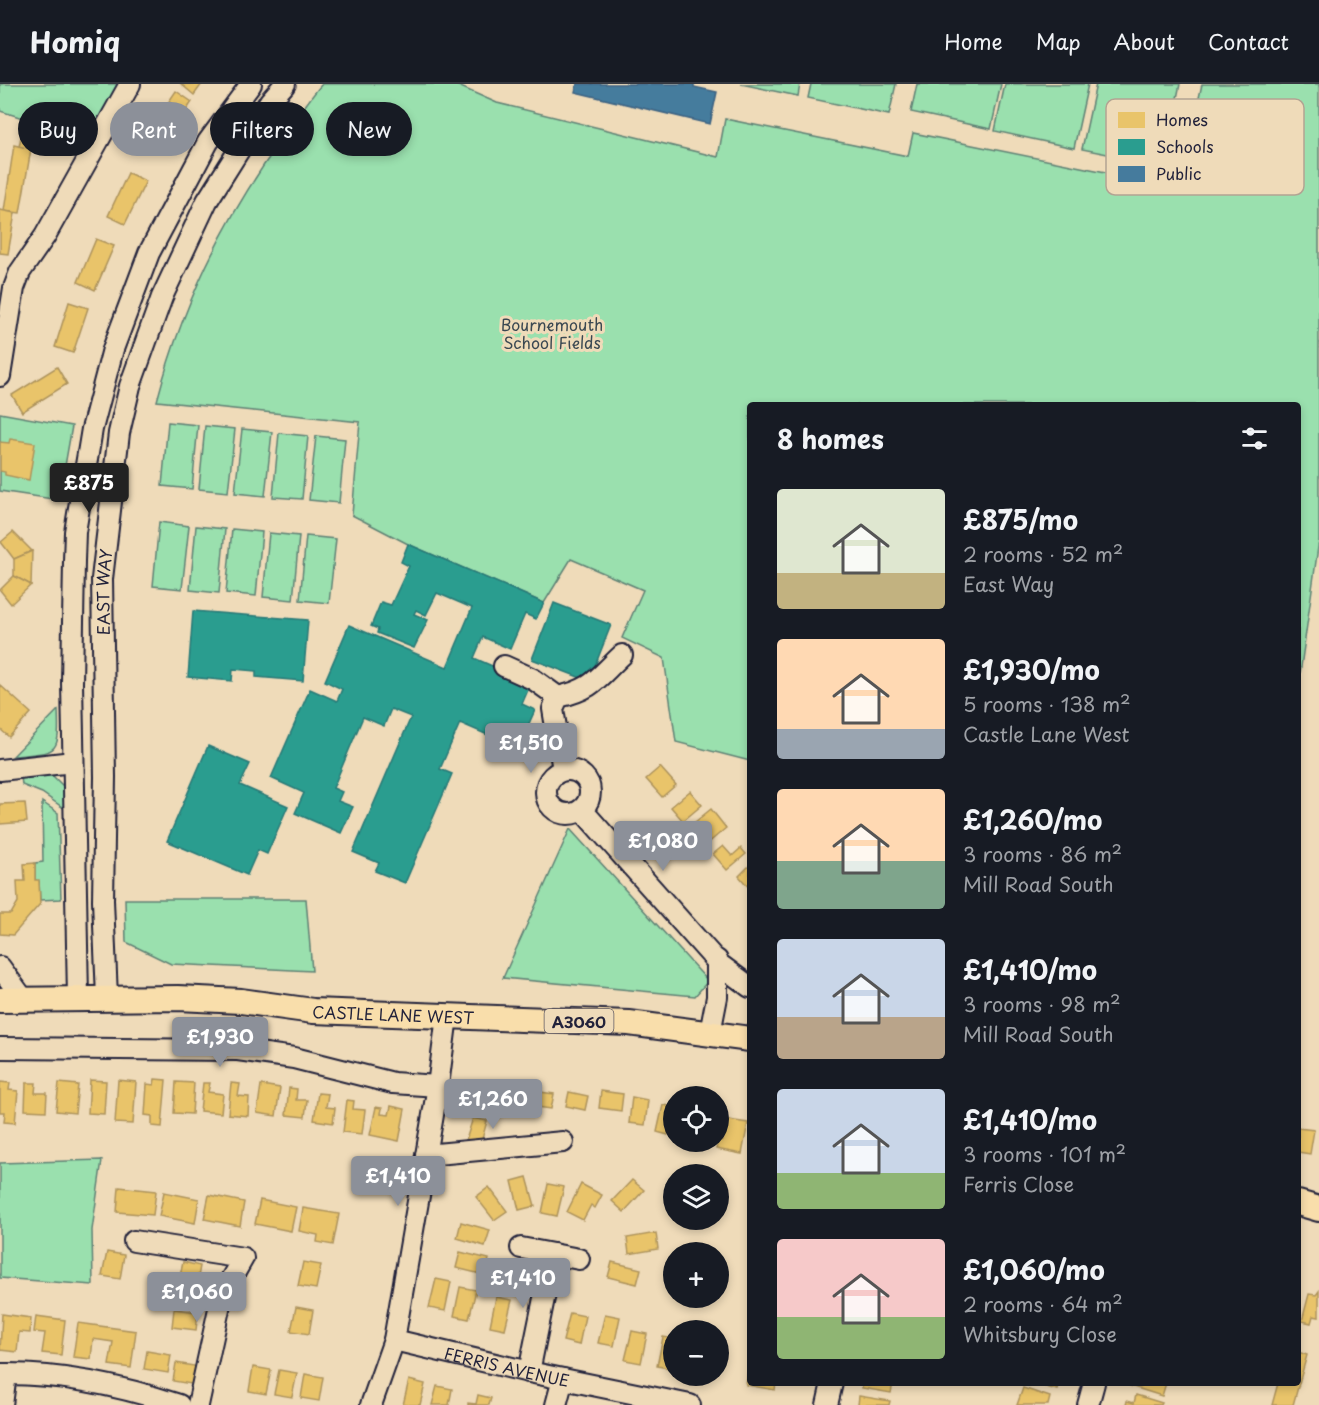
<!DOCTYPE html>
<html lang="en">
<head>
<meta charset="utf-8">
<style>
  body { margin:0; font-family:"Playpen Sans",sans-serif; background:#20242c; color:#f1f3f6; height:100vh; display:flex; flex-direction:column; font-size:22px; white-space:nowrap }
  * { box-sizing:border-box; margin:0 }
  p { font-size:20px; color:#9ea1a6 }
  .icon { flex:none; width:33px; height:33px; fill:none; stroke:currentColor; stroke-width:2; stroke-linecap:round; stroke-linejoin:round }
  .map { position:relative; flex:1; overflow:hidden }
  .details { position:absolute; left:747px; top:318px; width:554px; height:984px; display:flex; flex-direction:column; background:#171b24; border-radius:6px; box-shadow:0 3px 9px #0003 }
  .details>* { flex:none }
  .hud { position:absolute; left:18px; top:18px; width:570px; height:54px; display:flex; gap:12px }
  .fabs { position:absolute; left:663px; top:1002px; display:grid; gap:12px }
  .fabs a { display:grid; place-items:center; width:66px; height:66px; border-radius:50%; background:#171b24; box-shadow:0 3px 9px #0003; font-size:30px }
  .price { position:absolute; translate:-50% -51px; padding:0 14px; border-radius:6px; background:#8c9099; color:#fff; font-size:20px; line-height:39px; filter:drop-shadow(0 2px 3px #0008) }
  .price::after { content:''; position:absolute; left:50%; top:36px; width:18px; height:14px; margin-left:-9px; background:inherit; clip-path:polygon(0 0,100% 0,50% 100%) }
  .price.active { background:#222; color:#fff }
  ul { padding:0; list-style:none }
  li { display:flex; align-items:center; gap:18px; height:150px; padding:0 30px }
  li span { display:grid; place-items:center; flex:none; width:168px; height:120px; border-radius:6px; color:#555 }
  li>.icon { margin-inline-start:auto }
  span .icon { width:72px; height:72px; fill:#fffc; stroke-width:1 }
  li b { font-size:26px }
  h2 { display:flex; justify-content:space-between; align-items:center; height:72px; padding:0 30px; font-size:26px }
  .chip { padding:0 21px; border-radius:27px; background:#171b24; box-shadow:0 3px 9px #0003; font-size:21px; line-height:54px }
  .chip.active { background:#8c9099; color:#fff }
  header { display:flex; align-items:center; gap:36px; box-sizing:border-box; height:84px; padding:0 30px; background:#171b24; border-bottom:2px solid #363941 }
  header strong { font-size:28px }
  nav { display:flex; gap:33px; margin-inline-start:auto; font-size:21px }
  .map>svg:first-child { display:block }
  .green { fill:#9ae0ae; stroke:#5e8174; stroke-width:1.5 }
  .homes { fill:#e9c46a; stroke:#ad935c; stroke-width:1.5 }
  .schools { fill:#2a9d8f; stroke:#287876; stroke-width:1.5 }
  .public { fill:#457b9d; stroke:#3a6080; stroke-width:1.5 }
  .lines { fill:none; stroke-linecap:round; stroke-linejoin:round }
  .minor-casing { stroke:#22223b; stroke-width:24 }
  .major-casing { stroke:#22223b; stroke-width:28 }
  .minor { stroke:#efdbb9; stroke-width:20 }
  .major { stroke:#f9deab; stroke-width:24 }
  .labels { text-anchor:middle; dominant-baseline:central; stroke-width:6; stroke-linejoin:round; paint-order:stroke }
  .shield { fill:#efdbb9; stroke:#605a61; stroke-width:1.5 }
  .shield-label { font-size:15px; font-weight:bold; fill:#22223b }
  .park-label { font-size:16px; fill:#3a4852; stroke:#efdbb9 }
  .street-label { font-size:16px; fill:#22223b; stroke:#efdbb9 }
  .key { fill:#efdbb9; stroke:#b2a493; stroke-width:1.5 }
  .key-label { font-size:16px; fill:#22223b }
</style>
</head>
<body>
<header>
<strong>Homiq</strong>
<nav><a>Home</a><a>Map</a><a>About</a><a>Contact</a></nav>
</header>
<div class="map">
<svg width="1319" height="1321" viewBox="0 0 1319 1321">
  <rect width="100%" height="100%" fill="#efdbb9"/>
  <filter id="ink" filterUnits="userSpaceOnUse"><feTurbulence type="fractalNoise" baseFrequency=".0167" numOctaves="2"/><feDisplacementMap in="SourceGraphic" scale="12" xChannelSelector="R" yChannelSelector="G"/><feConvolveMatrix kernelMatrix="1 2 1 2 8 2 1 2 1" color-interpolation-filters="sRGB"/></filter>
  <g filter="url(#ink)">
    <g class="green">
      <path d="M0 0H125L91 55 0 27Z"/>
      <path d="M322 0H454L497 19 718 73 725 35 908 72 913 49 1180 103 1202 0H1319V456L1298 604V321H750V677L676 658 664 574 622 554 643 506 571 475 544 519 408 460 352 431 360 338 157 317C182 221 224 135 282 55 295 37 307 17 322 0Z"/>
      <path d="M741 0H800L798 12Z"/>
      <path d="M811 0H896L889 31 808 14Z"/>
      <path d="M917 0H1001L991 45 911 28Z"/>
      <path d="M1005 0H1088L1074 64 995 47Z"/>
      <path d="M1096 0H1180L1163 81 1082 65Z"/>
      <path d="M0 329 72 342 59 416 0 407Z"/>
      <path d="M168 338 198 341 192 405 162 402Z"/>
      <path d="M205 342 235 345 228 408 199 405Z"/>
      <path d="M242 345 272 348 265 412 235 409Z"/>
      <path d="M279 349 308 352 302 415 273 413Z"/>
      <path d="M316 352 345 355 339 419 309 416Z"/>
      <path d="M159 438 189 442 182 505 153 502Z"/>
      <path d="M196 442 225 445 219 509 190 506Z"/>
      <path d="M232 445 262 448 256 512 226 509Z"/>
      <path d="M269 449 299 452 293 516 263 513Z"/>
      <path d="M306 452 336 455 329 519 300 516Z"/>
      <path d="M58 626C60 672 57 668 13 672Z"/>
      <path d="M52 691 65 704V725L42 709 22 701 21 692Z"/>
      <path d="M42 718 58 729 61 815 40 816 39 797 35 796V779L43 778Z"/>
      <path d="M570 745 708 897 695 912 503 894Z"/>
      <path d="M125 815H306L312 887 171 880 126 858Z"/>
      <path d="M102 1076 92 1146 93 1201 0 1194V1079Z"/>
    </g>
    <g class="homes">
      <path d="M181 0H202L194 11Z"/>
      <path d="M176 7 192 18 158 68 142 57Z"/>
      <path d="M23 42 42 46 38 67 19 63Z"/>
      <path d="M14 61 31 65 20 129 4 127Z"/>
      <path d="M128 89 146 97 125 140 108 132Z"/>
      <path d="M0 126 15 129 8 170 0 169Z"/>
      <path d="M96 155 114 162 95 206 78 198Z"/>
      <path d="M69 218 88 224 73 269 55 263Z"/>
      <path d="M57 283 67 300 22 328 12 311Z"/>
      <path d="M10 355 35 359 29 396 5 391V388L0 387V358L9 359Z"/>
      <path d="M13 448 32 467 14 475 1 458Z"/>
      <path d="M32 467 31 501 14 492V475Z"/>
      <path d="M14 492 31 501 11 520 0 506Z"/>
      <path d="M0 601 31 629 9 653 0 645Z"/>
      <path d="M660 683 676 701 662 713 646 695Z"/>
      <path d="M690 707 702 721 683 737 671 723Z"/>
      <path d="M25 719 27 738 0 740V720Z"/>
      <path d="M711 725 726 744 706 761 690 742Z"/>
      <path d="M723 762 732 772 741 764 746 770 727 786 713 770Z"/>
      <path d="M35 779V796H39L40 820 13 851 0 850V830H11L18 818 17 797H25L24 780Z"/>
      <path d="M750 781V805L739 792Z"/>
      <path d="M155 995 166 996 162 1043 152 1042V1032L145 1031 147 1000 154 1001Z"/>
      <path d="M90 996 106 997 104 1030 88 1029Z"/>
      <path d="M118 996 136 998 133 1040 115 1039Z"/>
      <path d="M0 998 10 999 9 1006 18 1007 15 1039 4 1038 5 1028H0Z"/>
      <path d="M176 998 194 999 192 1030 174 1029Z"/>
      <path d="M26 999H36L35 1009H47L46 1027 25 1026Z"/>
      <path d="M59 999 78 1001 75 1029 56 1027Z"/>
      <path d="M203 999H210L208 1008 223 1010 221 1029 200 1027Z"/>
      <path d="M231 999 240 1000 238 1012 249 1013 248 1032 228 1030Z"/>
      <path d="M261 1001 280 1004 276 1032 257 1029Z"/>
      <path d="M289 1004 297 1005 296 1016H307L305 1033 286 1031Z"/>
      <path d="M482 1005H505L504 1021H482Z"/>
      <path d="M533 1007 554 1010 551 1025 530 1022Z"/>
      <path d="M601 1007 623 1010 621 1027 599 1024Z"/>
      <path d="M569 1008 588 1012 585 1026 566 1022Z"/>
      <path d="M318 1009 328 1010 326 1023 335 1024 333 1039 314 1036Z"/>
      <path d="M632 1013 648 1016 645 1041 629 1039Z"/>
      <path d="M347 1016 354 1017 353 1025 365 1026 362 1050 343 1048Z"/>
      <path d="M663 1021 674 1023V1045L669 1044 668 1051 657 1048Z"/>
      <path d="M391 1022 405 1025 399 1057 370 1051 376 1023 382 1024 381 1030 389 1031Z"/>
      <path d="M473 1034 487 1037 481 1059 466 1056Z"/>
      <path d="M728 1036 748 1039 742 1070 716 1065 718 1056 723 1057Z"/>
      <path d="M1298 1044 1314 1046 1310 1070 1298 1068Z"/>
      <path d="M688 1058H707L706 1063Z"/>
      <path d="M527 1093 535 1122 519 1126 512 1097Z"/>
      <path d="M632 1096 644 1106 624 1128 612 1117Z"/>
      <path d="M548 1100 564 1103 557 1132 542 1129Z"/>
      <path d="M581 1100 602 1111 595 1124 591 1121 583 1136 567 1128Z"/>
      <path d="M119 1103 156 1107 153 1131 117 1128Z"/>
      <path d="M489 1103 507 1127 494 1136 476 1113Z"/>
      <path d="M164 1108 199 1115 195 1139 159 1132Z"/>
      <path d="M209 1111 244 1118 240 1142 204 1135Z"/>
      <path d="M260 1116 296 1123 291 1147 255 1140Z"/>
      <path d="M303 1124 339 1130 333 1161 317 1158 318 1151 299 1147Z"/>
      <path d="M461 1138 490 1146 485 1162 457 1154Z"/>
      <path d="M656 1149 658 1165 629 1170 627 1154Z"/>
      <path d="M107 1168 124 1171 120 1195 102 1192Z"/>
      <path d="M460 1168 489 1175 485 1191 456 1184Z"/>
      <path d="M183 1178 200 1182 196 1205 178 1202Z"/>
      <path d="M303 1178 321 1181 316 1205 298 1202Z"/>
      <path d="M612 1178 641 1185 637 1200 608 1193Z"/>
      <path d="M436 1195 451 1198 445 1227 429 1224Z"/>
      <path d="M460 1203 476 1206 469 1235 454 1232Z"/>
      <path d="M1319 1207V1233L1313 1232 1311 1239 1302 1237 1309 1210 1316 1211Z"/>
      <path d="M496 1213 512 1216 505 1245 490 1242Z"/>
      <path d="M296 1223 313 1226 309 1250 291 1247Z"/>
      <path d="M174 1225 198 1228 196 1246 172 1243Z"/>
      <path d="M570 1229 585 1232 579 1261 563 1257Z"/>
      <path d="M2 1230 31 1234 30 1249 19 1248 17 1268 0 1266Z"/>
      <path d="M605 1230 620 1233 614 1262 598 1259Z"/>
      <path d="M36 1232 65 1236 61 1271 42 1269 45 1249 34 1248Z"/>
      <path d="M78 1239 136 1247 131 1284 109 1281 113 1258 93 1255 91 1275 73 1273Z"/>
      <path d="M632 1247 647 1250 641 1279 625 1276Z"/>
      <path d="M663 1253 674 1255 673 1285 657 1282Z"/>
      <path d="M147 1267 171 1271 168 1289 144 1285Z"/>
      <path d="M1298 1268 1307 1271 1293 1321H1272L1278 1299H1298Z"/>
      <path d="M176 1279 200 1283 197 1301 173 1297Z"/>
      <path d="M253 1283 271 1286 266 1310 249 1307Z"/>
      <path d="M748 1285 750 1299H776L775 1306 746 1301Z"/>
      <path d="M279 1286 297 1289 292 1313 274 1310Z"/>
      <path d="M305 1290 323 1293 319 1317 301 1314Z"/>
      <path d="M409 1296 425 1300 420 1321H403Z"/>
      <path d="M863 1299H893L891 1309 862 1304Z"/>
      <path d="M1033 1299H1059L1057 1306Z"/>
      <path d="M1131 1299H1166L1162 1312 1130 1302Z"/>
      <path d="M437 1302 452 1305 449 1321H432Z"/>
      <path d="M1023 1304 1050 1313 1048 1321H1017Z"/>
      <path d="M478 1311 491 1314 489 1321H468V1319L476 1320Z"/>
      <path d="M1136 1311 1162 1319 1161 1321H1126L1127 1317 1134 1319Z"/>
      <path d="M859 1312 890 1317 889 1321H858Z"/>
    </g>
    <g class="schools">
      <path d="M408 460 544 519 536 535 525 530 510 565 483 553 474 574 531 599 522 620 535 626 518 664 460 639 440 685 452 690 405 799 375 787 379 779 353 768 411 633 391 625 384 642 363 633 333 704 342 708 338 717 353 723 341 749 295 729 304 709 271 694 310 605 337 617 342 605 325 597 349 541 447 583 472 524 437 509 426 531 416 526 414 530 428 536 414 564 377 549 378 545 371 542 381 518 391 521 409 482 401 478Z"/>
      <path d="M554 519 611 541 589 597 532 575Z"/>
      <path d="M193 527 308 536 303 597 256 593V587L233 585 232 597 188 593Z"/>
      <path d="M208 662 250 680 240 701 288 722 267 770 258 766 247 791 167 757Z"/>
    </g>
    <path class="public" d="M577 0H694V3L717 8 710 40 575 8Z"/>
    <g class="lines">
      <defs>
        <g id="minor">
          <path d="M0 292 14 204 20 188 45 152 130 0"/>
          <path d="M504 582 533 595 558 613"/>
          <circle cx="568" cy="708" r="22"/>
          <path d="M0 686 73 678"/>
          <path d="M563 686 553 625 558 613C594 605 597 594 622 571"/>
          <path d="M582 726 719 880 750 903"/>
          <path d="M0 883 24 916"/>
          <path d="M78 914 72 599 74 477 75 448 92 345 113 265 149 169 208 58 251 0"/>
          <path id="s1" d="M107 914 103 816 105 693 102 495 119 349 130 302 162 213 207 117 270 17 285 0"/>
          <path d="M710 949 717 913V876"/>
          <path d="M0 964 238 966 294 974 393 999 438 1002"/>
          <path d="M426 1071 563 1058"/>
          <path d="M134 1157 243 1174 222 1211 198 1321"/>
          <path d="M521 1164 579 1175"/>
          <path id="s2" d="M394 1256 529 1288 690 1321"/>
          <path d="M529 1288 553 1170"/>
          <path d="M0 1290C60 1289 122 1302 179 1321"/>
          <path d="M2 1321 6 1290"/>
          <path d="M371 1321 394 1256 438 1002 447 932"/>
          <path d="M556 1321 563 1295"/>
          <path d="M827 1321 832 1299"/>
          <path d="M1088 1321 1094 1299"/>
        </g>
        <g id="major">
          <path id="s3" d="M0 916 178 914 241 917 313 927 629 939 750 955"/>
          <path d="M1298 1119 1319 1125"/>
        </g>
      </defs>
      <use href="#minor" class="minor-casing"/>
      <use href="#major" class="major-casing"/>
      <use href="#minor" class="minor"/>
      <use href="#major" class="major"/>
    </g>
  </g>
  <g class="labels">
    <rect class="shield" x="544.5" y="925" width="69" height="24" rx="4.5"/>
    <g class="shield-label">
      <text x="579" y="937">A3060</text>
    </g>
    <g class="park-label">
      <text x="552" y="240">Bournemouth<tspan x="552" dy="18">School Fields</tspan></text>
    </g>
    <g class="street-label">
      <text stroke="none"><textPath href="#s1" startOffset="406">EAST WAY</textPath></text>
      <text stroke="none"><textPath href="#s3" startOffset="394">CASTLE LANE WEST</textPath></text>
      <text stroke="none"><textPath href="#s2" startOffset="116">FERRIS AVENUE</textPath></text>
    </g>
  </g>
  <rect x="1106" y="15" width="198" height="96" rx="9" class="key"/>
  <rect x="1118" y="28" width="27" height="16" fill="#e9c46a"/>
  <rect x="1118" y="55" width="27" height="16" fill="#2a9d8f"/>
  <rect x="1118" y="82" width="27" height="16" fill="#457b9d"/>
  <g class="key-label">
    <text x="1156" y="42">Homes</text>
    <text x="1156" y="69">Schools</text>
    <text x="1156" y="96">Public</text>
  </g>
</svg>
<div class="fabs">
<a><svg class="icon" aria-label="locate" viewBox="0 0 24 24"><circle cx="12" cy="12" r="6"/><path d="M12 2v4M12 18v4M2 12h4M18 12h4"/></svg></a>
<a><svg class="icon" aria-label="layers" viewBox="0 0 24 24"><path d="M12 4l9 5-9 5-9-5zM3 14l9 5 9-5"/></svg></a>
<a>+</a>
<a>−</a>
</div>
<b class="price active" style="left:89px;top:430px">£875</b>
<b class="price" style="left:531px;top:690px">£1,510</b>
<b class="price" style="left:663px;top:788px">£1,080</b>
<b class="price" style="left:220px;top:984px">£1,930</b>
<b class="price" style="left:493px;top:1046px">£1,260</b>
<b class="price" style="left:398px;top:1123px">£1,410</b>
<b class="price" style="left:523px;top:1225px">£1,410</b>
<b class="price" style="left:197px;top:1239px">£1,060</b>
<div class="hud">
<a class="chip">Buy</a>
<a class="chip active">Rent</a>
<a class="chip">Filters</a>
<a class="chip">New</a>
</div>
<section class="details">
<h2>8 homes<svg class="icon" aria-label="filters" viewBox="0 0 24 24"><path d="M4 7h16M4 17h16"/><circle cx="9" cy="7" r="2"/><circle cx="15" cy="17" r="2"/></svg></h2>
<ul>
<li><span style="background:linear-gradient(#dfe7d0 70%,#c2b280 0)"><svg class="icon" aria-label="home" viewBox="0 0 24 24"><path d="M3 11l9-7 9 7M6 9v11h12V9"/></svg></span><div><b>£875/mo</b><p>2 rooms · 52 m²</p><p>East Way</p></div></li>
<li><span style="background:linear-gradient(#ffd9b3 75%,#9aa5b1 0)"><svg class="icon" aria-label="home" viewBox="0 0 24 24"><path d="M3 11l9-7 9 7M6 9v11h12V9"/></svg></span><div><b>£1,930/mo</b><p>5 rooms · 138 m²</p><p>Castle Lane West</p></div></li>
<li><span style="background:linear-gradient(#ffd9b3 60%,#7fa58c 0)"><svg class="icon" aria-label="home" viewBox="0 0 24 24"><path d="M3 11l9-7 9 7M6 9v11h12V9"/></svg></span><div><b>£1,260/mo</b><p>3 rooms · 86 m²</p><p>Mill Road South</p></div></li>
<li><span style="background:linear-gradient(#c9d6e8 65%,#b9a48a 0)"><svg class="icon" aria-label="home" viewBox="0 0 24 24"><path d="M3 11l9-7 9 7M6 9v11h12V9"/></svg></span><div><b>£1,410/mo</b><p>3 rooms · 98 m²</p><p>Mill Road South</p></div></li>
<li><span style="background:linear-gradient(#c9d6e8 70%,#8fb573 0)"><svg class="icon" aria-label="home" viewBox="0 0 24 24"><path d="M3 11l9-7 9 7M6 9v11h12V9"/></svg></span><div><b>£1,410/mo</b><p>3 rooms · 101 m²</p><p>Ferris Close</p></div></li>
<li><span style="background:linear-gradient(#f6c9c9 65%,#8fb573 0)"><svg class="icon" aria-label="home" viewBox="0 0 24 24"><path d="M3 11l9-7 9 7M6 9v11h12V9"/></svg></span><div><b>£1,060/mo</b><p>2 rooms · 64 m²</p><p>Whitsbury Close</p></div></li>
</ul>
</section>
</div>
</body>
</html>
